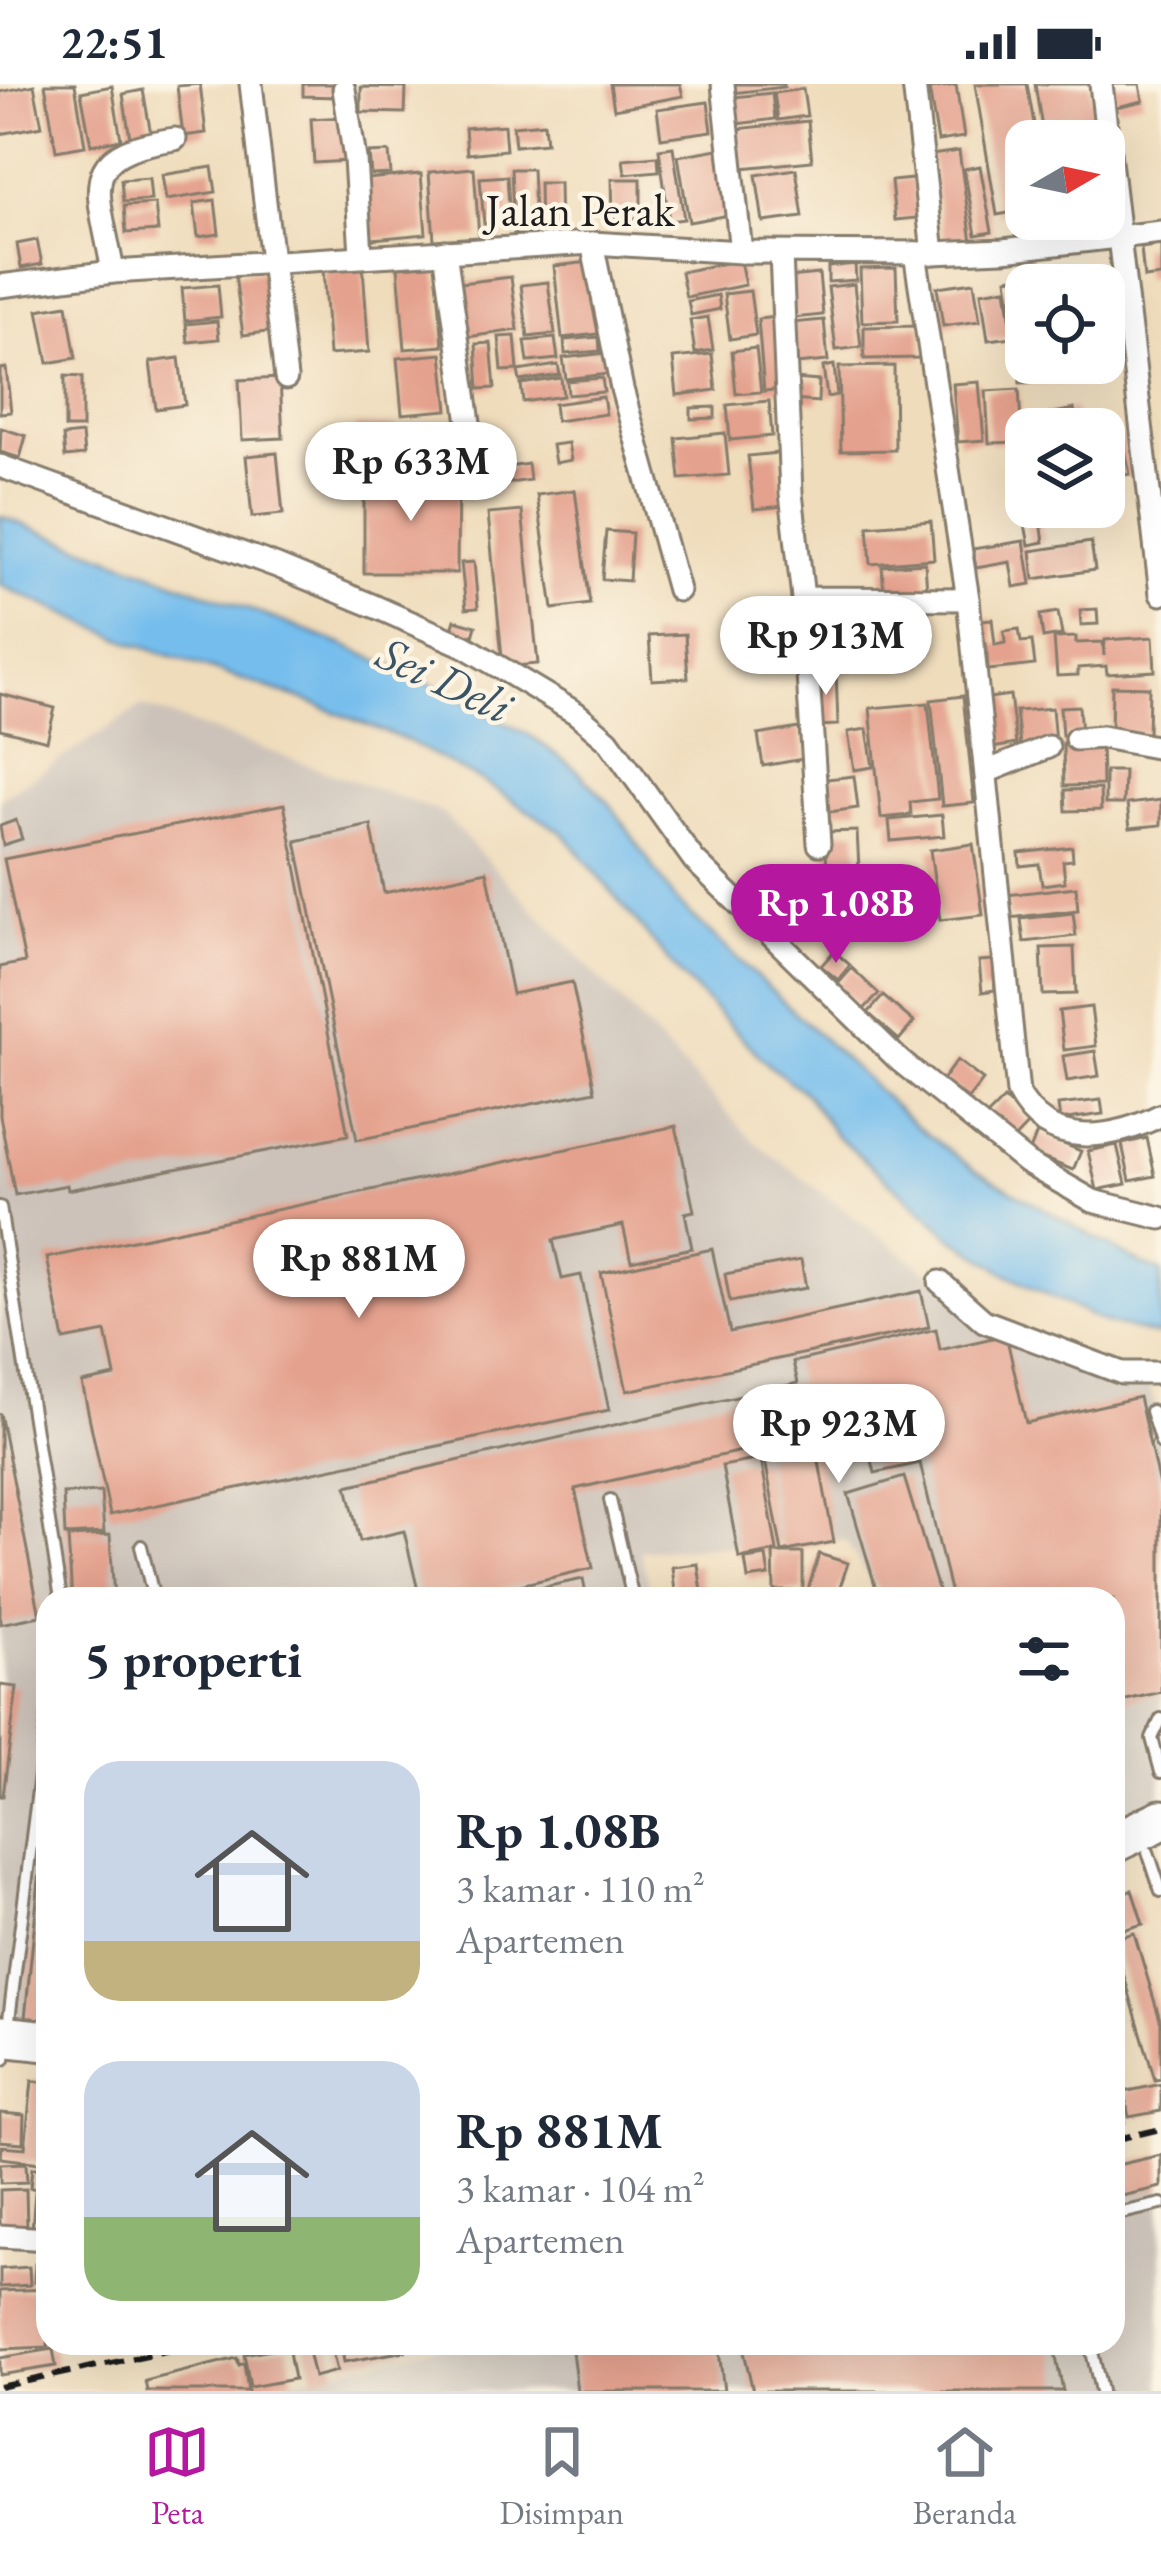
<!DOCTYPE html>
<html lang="id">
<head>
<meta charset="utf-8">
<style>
  body { margin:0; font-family:"EB Garamond",serif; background:#f2f2f3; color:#1f2937; height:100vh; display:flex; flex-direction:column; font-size:45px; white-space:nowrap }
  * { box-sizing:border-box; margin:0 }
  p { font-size:39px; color:#747a83 }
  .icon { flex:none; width:66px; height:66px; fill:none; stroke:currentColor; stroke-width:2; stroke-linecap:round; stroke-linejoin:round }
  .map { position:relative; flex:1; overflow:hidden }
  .details { position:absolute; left:36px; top:1503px; width:1089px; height:768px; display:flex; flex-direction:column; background:#fff; border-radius:36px; box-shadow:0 12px 48px #0002 }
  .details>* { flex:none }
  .needle { width:78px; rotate:81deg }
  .fabs { position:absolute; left:1005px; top:36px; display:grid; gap:24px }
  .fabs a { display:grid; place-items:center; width:120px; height:120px; border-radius:24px; background:#fff; box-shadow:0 12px 48px #0002; font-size:60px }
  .price { position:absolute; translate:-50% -102px; padding:0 27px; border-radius:42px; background:#fff; color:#222; font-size:39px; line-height:78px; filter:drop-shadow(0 3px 6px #0008) }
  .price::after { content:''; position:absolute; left:50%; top:72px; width:36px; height:27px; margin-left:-18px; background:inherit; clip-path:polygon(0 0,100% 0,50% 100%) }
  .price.selected { background:#b5179e; color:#fff }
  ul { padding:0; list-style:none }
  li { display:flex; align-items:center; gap:36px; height:300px; padding:0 48px }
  li span { display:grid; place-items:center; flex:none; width:336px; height:240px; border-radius:36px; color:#555 }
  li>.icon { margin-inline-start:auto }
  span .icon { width:144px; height:144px; fill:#fffc; stroke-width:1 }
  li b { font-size:51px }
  h2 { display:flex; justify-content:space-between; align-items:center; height:144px; padding:0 48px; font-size:51px }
  .status { display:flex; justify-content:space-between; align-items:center; height:84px; padding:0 60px; background:#fff; direction:ltr }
  .status svg { height:33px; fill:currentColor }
  .tabs { display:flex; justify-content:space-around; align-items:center; height:168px; border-top:3px solid #e0e1e3; background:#fff; font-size:33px; color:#747a83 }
  .tabs a { display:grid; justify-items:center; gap:6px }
  .tabs .selected { color:#b5179e }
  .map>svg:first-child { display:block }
  .industrial { fill:#ccc2b9 }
  .water { fill:#75bded; stroke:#486c84; stroke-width:3 }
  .building { fill:#e4a18d }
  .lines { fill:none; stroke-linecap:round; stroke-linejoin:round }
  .lane-casing { stroke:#867c6c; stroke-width:16 }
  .street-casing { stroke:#867c6c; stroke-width:27 }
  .highway-casing { stroke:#867c6c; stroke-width:45 }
  .lane { stroke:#fff; stroke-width:10 }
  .street { stroke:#fff; stroke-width:21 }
  .highway { stroke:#fff; stroke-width:39 }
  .rail { stroke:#1c1c1c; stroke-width:6; stroke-dasharray:18 9; stroke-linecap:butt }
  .labels { text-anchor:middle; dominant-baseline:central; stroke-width:9; stroke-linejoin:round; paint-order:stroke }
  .street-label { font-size:45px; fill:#1c1c1c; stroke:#fcf5e5 }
  .water-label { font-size:48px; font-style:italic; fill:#3b5465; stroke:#fcf5e5 }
</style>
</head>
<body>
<div class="status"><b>22:51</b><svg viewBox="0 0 49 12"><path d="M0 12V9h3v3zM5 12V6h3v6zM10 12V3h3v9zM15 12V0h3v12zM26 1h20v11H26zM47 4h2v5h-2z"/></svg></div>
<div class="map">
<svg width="1161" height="2307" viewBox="0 0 1161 2307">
  <rect width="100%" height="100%" fill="#fcf5e5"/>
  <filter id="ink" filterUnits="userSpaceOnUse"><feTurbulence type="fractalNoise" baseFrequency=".00833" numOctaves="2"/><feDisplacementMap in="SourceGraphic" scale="24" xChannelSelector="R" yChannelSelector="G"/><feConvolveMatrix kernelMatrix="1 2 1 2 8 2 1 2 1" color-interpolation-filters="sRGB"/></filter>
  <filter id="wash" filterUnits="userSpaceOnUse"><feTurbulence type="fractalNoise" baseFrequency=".004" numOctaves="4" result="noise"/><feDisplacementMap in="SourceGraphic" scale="48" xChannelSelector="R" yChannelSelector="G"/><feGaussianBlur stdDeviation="2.7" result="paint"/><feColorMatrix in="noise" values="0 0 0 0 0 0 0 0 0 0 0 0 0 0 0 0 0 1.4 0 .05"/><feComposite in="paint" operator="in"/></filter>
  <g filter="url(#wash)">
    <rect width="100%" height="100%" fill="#efdcbb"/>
    <g class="industrial">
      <path d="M142 622 441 728 756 1059 1030 1265 1149 1302 1161 1344V1721L1113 1741V1515H882L845 1456 640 1467 653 1515H48V1948L0 1942V715Z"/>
      <path d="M1161 2098V2307H245L455 2259H1113V2109Z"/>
    </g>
    <path class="water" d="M0 432 341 560 452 610 534 654 578 687 611 721 677 818 916 1042 972 1084 1143 1181 1161 1187V1252L1105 1239 1007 1190 953 1154 836 1051 805 1009 770 982 682 893 563 749 485 699 406 656 304 616 132 559 0 501Z"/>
    <g id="blocks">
      <g class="building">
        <path d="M45 0H75L85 62 56 67Z"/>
        <path d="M200 0 206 49 183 52 177 2Z"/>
        <path d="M303 0H336V13L303 12Z"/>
        <path d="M610 0H680L683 12 614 25Z"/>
        <path d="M731 0H784V3L732 9Z"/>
        <path d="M975 0H1027L1037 57H1026V126L997 131Z"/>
        <path d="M1035 0H1090L1099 57H1044Z"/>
        <path d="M1111 0H1140L1143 17 1116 23Z"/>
        <path d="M34 1 42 42 0 50V8Z"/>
        <path d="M956 1 964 53 938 57 929 5Z"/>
        <path d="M112 2 121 55 91 61 81 8Z"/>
        <path d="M361 3 406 4 405 29 361 28Z"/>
        <path d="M803 5 807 32 778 36 774 9Z"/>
        <path d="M143 6 151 50 130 54 123 10Z"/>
        <path d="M772 9 775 35 738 40 734 13Z"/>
        <path d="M708 18 712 47 661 54 657 25Z"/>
        <path d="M345 33 348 77 314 79 311 35Z"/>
        <path d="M808 37 812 77 741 84 737 45Z"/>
        <path d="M544 39 546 59 515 62 513 42Z"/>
        <path d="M504 41 506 66 467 70 465 44Z"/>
        <path d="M673 63 684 135 669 137 659 65Z"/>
        <path d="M718 65 729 131 689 138 678 72Z"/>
        <path d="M959 67 972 158 944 161 931 71Z"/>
        <path d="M389 68 391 90 371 91 369 69Z"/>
        <path d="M658 72 659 87 625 90 623 75Z"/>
        <path d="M980 82 992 148 976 151 964 85Z"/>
        <path d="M212 83 216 108 166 116 162 91Z"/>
        <path d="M474 84 479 153 434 156 429 88Z"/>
        <path d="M511 85H532L535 149 514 150Z"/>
        <path d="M796 85 803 133 763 138 756 91Z"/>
        <path d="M421 90 426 150 372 155 366 95Z"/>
        <path d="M507 92 510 137 484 140 480 94Z"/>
        <path d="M149 94 151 116 123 118 121 96Z"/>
        <path d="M612 95H641V134H613Z"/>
        <path d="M913 95 917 134 895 136 891 97Z"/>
        <path d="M539 99H559L560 150H540Z"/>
        <path d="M215 116 219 150 198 153 194 119Z"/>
        <path d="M1111 118 1113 143 1085 146 1084 135H1104V119Z"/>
        <path d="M155 120 158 147 126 149 124 122Z"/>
        <path d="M37 156 42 180 21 184 17 160Z"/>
        <path d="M1161 161V192L1144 194 1141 164Z"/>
        <path d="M740 176 745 201 686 213 681 188Z"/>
        <path d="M590 178 598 250 562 254 554 182Z"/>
        <path d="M436 180 443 262 405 265 398 183Z"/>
        <path d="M855 180 856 196 828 198V183Z"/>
        <path d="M363 183 369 268 329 271 323 186Z"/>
        <path d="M896 184 898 237 862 238 860 185Z"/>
        <path d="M266 187 274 247 243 251 235 191Z"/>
        <path d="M819 190 823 231 792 234 788 193Z"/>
        <path d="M1033 190 1034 201H1026V252L1015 253 1007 194Z"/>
        <path d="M511 193 518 246 467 253 460 199Z"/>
        <path d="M548 198 555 250 528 253 521 201Z"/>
        <path d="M974 198 980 237 943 242 937 203Z"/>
        <path d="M854 200 861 263 836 266 828 203Z"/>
        <path d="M218 201 221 233 185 237 182 204Z"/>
        <path d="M1006 204 1013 253 988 256 981 208Z"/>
        <path d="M750 207 756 251 730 255 724 210Z"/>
        <path d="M718 211 720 225 691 231 688 217Z"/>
        <path d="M67 221 76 274 48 279 38 226Z"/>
        <path d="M708 233 713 266 695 269 690 236Z"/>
        <path d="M777 233 783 305 764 307 758 235Z"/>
        <path d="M824 236 828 277 795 280 791 239Z"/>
        <path d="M217 237 219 255 188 258 186 240Z"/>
        <path d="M921 242 922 274 864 275V243Z"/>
        <path d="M515 252 518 286 502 287 499 253Z"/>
        <path d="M599 253 600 267 565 270 564 256Z"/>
        <path d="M555 254 558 275 528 278 525 257Z"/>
        <path d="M1018 255H1026V279H1070L1071 297 1020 299Z"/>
        <path d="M491 259 495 304 479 305 476 260Z"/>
        <path d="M756 264 761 308 736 310 732 267Z"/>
        <path d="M606 269 608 290 566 295 563 274Z"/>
        <path d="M442 270 448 326 402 330 397 274Z"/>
        <path d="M712 270 716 306 677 311 673 274Z"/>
        <path d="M179 274 185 321 156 325 150 278Z"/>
        <path d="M558 281 560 291 520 297 518 287Z"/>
        <path d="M834 281 837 311 827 313 823 283Z"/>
        <path d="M894 282 895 366 841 367 839 283Z"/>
        <path d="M6 284 11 328 0 329V285Z"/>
        <path d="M65 292 82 293V344H65Z"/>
        <path d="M280 294 283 354 242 356 239 296Z"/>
        <path d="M561 294 563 312 523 318 521 300Z"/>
        <path d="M602 294 604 308 568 311 567 297Z"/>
        <path d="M794 295 819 297 818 318 792 316Z"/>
        <path d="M979 298 984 356 958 358 953 300Z"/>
        <path d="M1019 305 1022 358 989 359 986 307Z"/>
        <path d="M603 313 606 330 556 337 554 320Z"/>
        <path d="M769 317 772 352 730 356 727 321Z"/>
        <path d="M715 323V334L691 335V324Z"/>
        <path d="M1074 325 1077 341 1048 345 1045 331Z"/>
        <path d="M355 342 397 343V374L355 373Z"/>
        <path d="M1 344 26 352 20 374 0 368Z"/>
        <path d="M453 346 455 376 414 379 412 349Z"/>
        <path d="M725 349 729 391 680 395 676 354Z"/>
        <path d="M82 350 84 371 65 373 63 352Z"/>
        <path d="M1122 352 1130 390 1104 395V356Z"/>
        <path d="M568 359 571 376 555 379 552 361Z"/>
        <path d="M506 366 507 376 486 379 484 368Z"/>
        <path d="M277 369 283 430 252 433 246 372Z"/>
        <path d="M778 369 784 422 754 425 748 372Z"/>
        <path d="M528 380 530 396 490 402 488 386Z"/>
        <path d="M364 391 458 392 457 489H364Z"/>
        <path d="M575 406 590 520 553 525 537 411Z"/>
        <path d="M522 427 538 580 503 583 488 430Z"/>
        <path d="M931 437 934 475 871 480 868 442Z"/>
        <path d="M1041 438 1044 458 1029 461 1025 440Z"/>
        <path d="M606 447 632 449 629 497 602 495Z"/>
        <path d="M1024 457 1031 500 1014 503 1010 478 976 484 973 465Z"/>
        <path d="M1091 458 1095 486 1034 495 1031 467Z"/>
        <path d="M474 478 478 524 466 525 461 479Z"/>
        <path d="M925 479 927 507 884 510 882 482Z"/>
        <path d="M787 519 789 547 746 551 743 522Z"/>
        <path d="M1097 525 1098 540 1081 541 1080 526Z"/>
        <path d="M1058 528 1062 551 1043 554 1040 531Z"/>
        <path d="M858 535 860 569 816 572 814 537Z"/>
        <path d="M992 535 995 561 1005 559 1004 547 1019 545 1021 558 1032 557 1035 581 988 586 986 560 975 562 972 537Z"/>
        <path d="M455 536 476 542 472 556 451 549Z"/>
        <path d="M685 550 688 594 652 596 649 552Z"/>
        <path d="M1076 553V559L1103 558 1104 572 1105 556 1153 553 1155 587 1107 590 1106 582 1078 584V591L1057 592 1054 554Z"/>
        <path d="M836 587 838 641 815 642 813 588Z"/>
        <path d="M1112 602 1149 603 1148 650 1111 649Z"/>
        <path d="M0 610 55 624 47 657 0 645Z"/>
        <path d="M1010 611 1016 660 986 665 982 636 992 635 989 614Z"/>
        <path d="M963 612 974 719 942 722 931 616Z"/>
        <path d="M928 619 938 715 910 718 911 731 881 734 870 624Z"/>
        <path d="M1079 622 1081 651 1062 652 1060 623Z"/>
        <path d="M1052 624 1055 658 1020 662 1016 627Z"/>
        <path d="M799 644 803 675 763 682 758 651Z"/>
        <path d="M867 645 873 683 854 686 848 648Z"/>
        <path d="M1101 658 1102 701 1064 702 1063 659Z"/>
        <path d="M1105 687H1124L1123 720H1105Z"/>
        <path d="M854 692 858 724 822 729 818 696Z"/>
        <path d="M1100 705 1101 726 1066 727 1065 706Z"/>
        <path d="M1161 716V741L1130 744 1127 720Z"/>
        <path d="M284 720 348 1051 68 1106 67 1101 15 1111 0 1032V883L25 878 4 775Z"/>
        <path d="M942 731 944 752 891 757 889 736Z"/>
        <path d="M16 736 22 755 3 761 0 742Z"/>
        <path d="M371 741 384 809 487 787 512 910 572 898 595 1007 357 1056 296 757Z"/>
        <path d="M857 747 859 784 827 785 825 748Z"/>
        <path d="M973 760 983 831 940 836 930 766Z"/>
        <path d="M1072 763 1073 776 1063 777 1065 798 1042 801 1039 780 1020 782 1019 769Z"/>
        <path d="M1076 803 1078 826 1009 834 1006 811Z"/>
        <path d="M1073 829 1076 852 1024 858 1021 835Z"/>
        <path d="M1074 863 1076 910 1043 911 1041 864Z"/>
        <path d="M834 867 850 881 838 896 821 882Z"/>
        <path d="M993 876 995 906 982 908 979 877Z"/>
        <path d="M852 884 879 910 863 926 837 901Z"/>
        <path d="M883 912 914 938 899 956 868 929Z"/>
        <path d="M1091 923 1096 962 1064 966 1059 927Z"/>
        <path d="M1095 967 1099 992 1067 997 1063 972Z"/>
        <path d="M957 976 983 996 968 1015 942 996Z"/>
        <path d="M1004 1015 1029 1039 1012 1057 987 1032Z"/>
        <path d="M1101 1016 1103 1030 1060 1036 1058 1021Z"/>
        <path d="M676 1042 694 1127 685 1129 692 1164 631 1177 623 1141 553 1156 562 1195 581 1191 609 1326 110 1431 82 1299 115 1292 106 1248 64 1256 47 1174Z"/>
        <path d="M1037 1049 1081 1067 1073 1086 1029 1069Z"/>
        <path d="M1147 1054 1155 1092 1130 1097 1122 1060Z"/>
        <path d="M1117 1061 1126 1100 1097 1106 1088 1067Z"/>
        <path d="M712 1165 730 1248 921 1207 929 1243 627 1307 601 1189Z"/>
        <path d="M801 1176 806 1204 730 1218 725 1190Z"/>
        <path d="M936 1245 940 1266 1006 1251 1026 1339 1139 1313 1161 1410V1608L1113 1619V1515H952L920 1379 875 1389 863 1339 575 1405 593 1484 460 1515H420L404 1447 360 1457 347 1402 798 1299 793 1278Z"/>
        <path d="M0 1329 40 1532 0 1540Z"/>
        <path d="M816 1362 834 1458 782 1468 764 1371Z"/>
        <path d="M761 1375 777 1467 739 1474 722 1382Z"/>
        <path d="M904 1393 941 1515H901L898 1505 878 1511 848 1410Z"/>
        <path d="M101 1408 104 1449 65 1451 63 1410Z"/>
        <path d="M110 1451 114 1515H72L68 1453Z"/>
        <path d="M773 1469H803V1507H774Z"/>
        <path d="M819 1470 848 1479 836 1515 807 1509Z"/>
        <path d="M766 1472 769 1492 748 1495 745 1475Z"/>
        <path d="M698 1480 703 1515H676L672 1483Z"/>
        <path d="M583 1495 587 1515H537L535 1505Z"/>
        <path d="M0 1601 17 1603 3 1712H0Z"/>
        <path d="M45 1736H48V1946L24 1944Z"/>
        <path d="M1132 1806 1143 1840 1113 1849V1812Z"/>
        <path d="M1134 1849 1161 1939V1995L1155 1996 1113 1855Z"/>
        <path d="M32 1997 48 1999V2080L1 2074 2 2062 25 2064Z"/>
        <path d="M1161 2000V2027L1129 2033 1124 2008Z"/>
        <path d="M1119 2009 1125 2038 1113 2040V2010Z"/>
        <path d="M0 2029 24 2031 23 2059 0 2057Z"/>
        <path d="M1161 2071V2103L1113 2114V2082Z"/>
        <path d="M26 2079 27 2098 0 2099V2080Z"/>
        <path d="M32 2084 48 2085V2105L30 2104Z"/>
        <path d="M26 2105 27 2145 0 2146V2106Z"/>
        <path d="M35 2108 48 2109V2148L32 2146Z"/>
        <path d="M35 2180H48V2198H34Z"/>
        <path d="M29 2183 30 2201 0 2203V2185Z"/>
        <path d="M48 2205V2263L0 2265V2207Z"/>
        <path d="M306 2259H330L337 2287 314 2293Z"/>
        <path d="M341 2259H403L405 2267 344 2278Z"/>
        <path d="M571 2259H718L724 2307H577Z"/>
        <path d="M742 2259H1053L1063 2307H753Z"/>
        <path d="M288 2262 294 2295 250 2303 244 2270Z"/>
        <path d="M53 2265 56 2282 0 2291V2274Z"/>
        <path d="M237 2274 239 2281 244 2279 248 2307H147L145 2297Z"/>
      </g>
    </g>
  </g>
  <g filter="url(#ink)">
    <use href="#blocks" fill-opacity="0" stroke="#867c6c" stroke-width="3"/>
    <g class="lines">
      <defs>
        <g id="lane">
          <path d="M0 1123 61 1515"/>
          <path d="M1151 1327 1161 1359"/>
          <path d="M610 1416 633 1515"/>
          <path d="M141 1462 154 1515"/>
          <path d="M1161 1635 1152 1654 1161 1688"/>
          <path d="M1148 1768 1161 1807"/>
          <path d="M4 1975 48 1627"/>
          <path d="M1113 2131 1161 2120"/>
          <path d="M1090 2259 1101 2307"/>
        </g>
        <g id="street">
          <path d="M251 0 286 294"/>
          <path d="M723 0 741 168"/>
          <path d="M914 0 933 169"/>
          <path d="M1101 0 1161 510"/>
          <path d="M344 5 355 75 361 170"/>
          <path d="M592 159 622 305 678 506"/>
          <path d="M445 167 478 403"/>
          <path d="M781 169 791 409 803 514 968 515"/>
          <path d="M915 169 968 515 1018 1009C1048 1066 1112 1056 1161 1031"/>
          <path d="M113 188C99 105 73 69 175 55"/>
          <path d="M0 202 113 188 592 159 741 168 933 169 1003 166 1161 148"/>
          <path d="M0 382 277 482 376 523 464 562 576 629 608 656 694 776 900 977 1027 1079 1093 1117 1161 1134"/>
          <path d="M803 514 819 760"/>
          <path d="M1076 655 1102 653 1161 664"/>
          <path d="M986 688 1048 663"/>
          <path d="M940 1198 984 1237 1122 1289H1161"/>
          <path d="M0 2152 48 2155"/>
        </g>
        <g id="highway">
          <path d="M1113 1759 1161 1736"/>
          <path d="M0 1952 48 1957"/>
        </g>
      </defs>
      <use href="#lane" class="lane-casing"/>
      <use href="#street" class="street-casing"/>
      <use href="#highway" class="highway-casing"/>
      <use href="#lane" class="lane"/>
      <use href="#street" class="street"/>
      <use href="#highway" class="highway"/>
      <g class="rail">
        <path d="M1113 2056 1161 2045"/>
        <path d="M0 2303 203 2259"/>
      </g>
    </g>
  </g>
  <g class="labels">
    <g class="street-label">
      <text x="580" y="126">Jalan Perak</text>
    </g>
    <g class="water-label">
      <text transform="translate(445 595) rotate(25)">Sei Deli</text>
    </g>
  </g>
</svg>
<div class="fabs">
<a><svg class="needle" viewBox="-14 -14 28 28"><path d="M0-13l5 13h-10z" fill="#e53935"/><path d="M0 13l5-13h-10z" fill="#747a83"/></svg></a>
<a><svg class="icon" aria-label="locate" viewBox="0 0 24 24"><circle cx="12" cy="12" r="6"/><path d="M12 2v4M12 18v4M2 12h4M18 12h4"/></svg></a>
<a><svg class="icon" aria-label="layers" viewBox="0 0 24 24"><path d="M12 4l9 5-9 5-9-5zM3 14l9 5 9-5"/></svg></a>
</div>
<b class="price" style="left:411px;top:440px">Rp 633M</b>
<b class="price" style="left:826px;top:614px">Rp 913M</b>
<b class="price selected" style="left:836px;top:882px">Rp 1.08B</b>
<b class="price" style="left:359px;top:1237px">Rp 881M</b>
<b class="price" style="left:839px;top:1402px">Rp 923M</b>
<section class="details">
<h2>5 properti<svg class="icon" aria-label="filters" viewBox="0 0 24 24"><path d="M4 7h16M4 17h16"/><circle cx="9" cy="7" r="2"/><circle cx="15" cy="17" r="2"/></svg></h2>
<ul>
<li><span style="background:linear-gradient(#c9d6e8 75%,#c2b280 0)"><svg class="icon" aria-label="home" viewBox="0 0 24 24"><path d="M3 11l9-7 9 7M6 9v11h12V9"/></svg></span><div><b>Rp 1.08B</b><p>3 kamar · 110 m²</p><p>Apartemen</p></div></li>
<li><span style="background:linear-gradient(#c9d6e8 65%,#8fb573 0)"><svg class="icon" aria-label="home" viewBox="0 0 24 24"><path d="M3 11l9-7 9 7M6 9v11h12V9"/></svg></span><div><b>Rp 881M</b><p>3 kamar · 104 m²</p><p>Apartemen</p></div></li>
</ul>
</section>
</div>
<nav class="tabs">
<a class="selected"><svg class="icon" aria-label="map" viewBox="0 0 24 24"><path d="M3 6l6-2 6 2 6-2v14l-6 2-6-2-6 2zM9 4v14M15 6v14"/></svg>Peta</a>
<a><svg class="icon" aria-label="saved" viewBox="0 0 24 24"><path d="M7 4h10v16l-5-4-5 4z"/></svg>Disimpan</a>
<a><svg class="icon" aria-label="home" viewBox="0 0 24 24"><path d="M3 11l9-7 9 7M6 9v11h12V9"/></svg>Beranda</a>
</nav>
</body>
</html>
